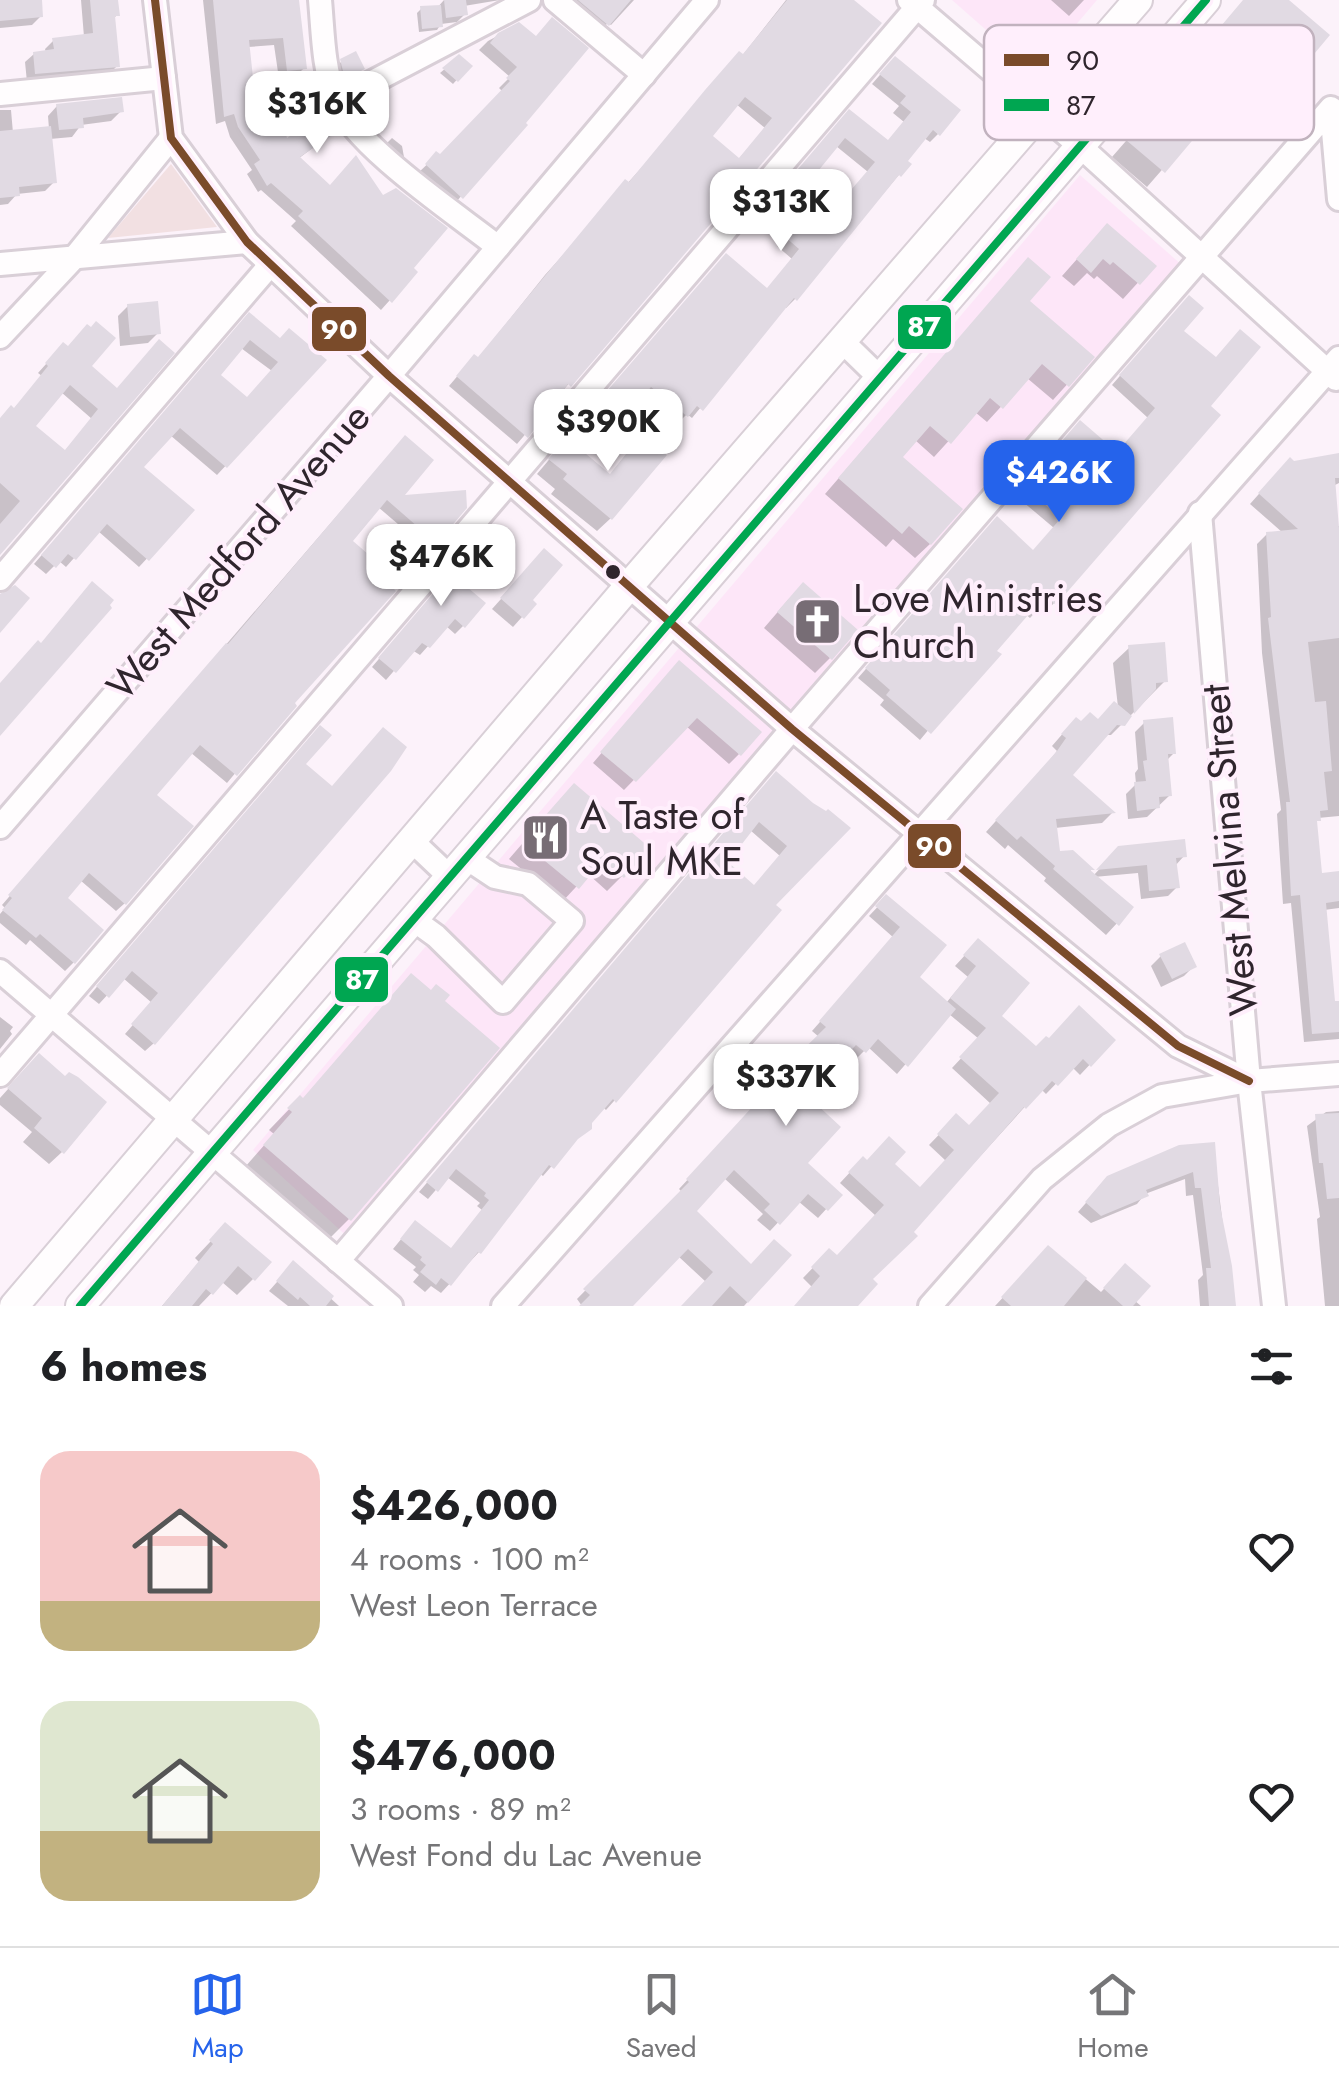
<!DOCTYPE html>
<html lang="en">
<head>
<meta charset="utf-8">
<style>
  body { margin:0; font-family:Jost,sans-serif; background:#f6f6f6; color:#202124; height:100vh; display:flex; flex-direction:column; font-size:38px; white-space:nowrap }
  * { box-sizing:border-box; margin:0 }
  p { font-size:32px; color:#757577 }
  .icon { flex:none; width:55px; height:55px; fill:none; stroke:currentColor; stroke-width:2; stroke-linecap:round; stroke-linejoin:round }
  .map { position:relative; height:1306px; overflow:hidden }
  .panel { display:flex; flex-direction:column; background:#fff; flex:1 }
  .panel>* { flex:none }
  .price { position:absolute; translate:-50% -85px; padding:0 22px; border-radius:20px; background:#fff; color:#222; font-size:32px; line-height:65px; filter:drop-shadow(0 2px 5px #0008) }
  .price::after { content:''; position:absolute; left:50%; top:60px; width:30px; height:22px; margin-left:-15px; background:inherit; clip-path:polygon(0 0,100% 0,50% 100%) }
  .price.on { background:#2563eb; color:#fff }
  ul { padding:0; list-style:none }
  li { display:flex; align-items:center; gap:30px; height:250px; padding:0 40px }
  li span { display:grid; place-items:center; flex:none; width:280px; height:200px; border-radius:30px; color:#555 }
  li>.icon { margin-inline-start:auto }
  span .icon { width:120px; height:120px; fill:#fffc; stroke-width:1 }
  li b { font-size:42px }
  h2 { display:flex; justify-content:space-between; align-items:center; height:120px; padding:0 40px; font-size:42px }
  .tabs { display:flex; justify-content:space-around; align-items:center; height:140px; border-top:2px solid #e0e0e0; background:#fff; font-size:28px; color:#757577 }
  .tabs a { display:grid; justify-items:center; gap:5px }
  .tabs .on { color:#2563eb }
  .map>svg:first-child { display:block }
  .built { fill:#fde6f8 }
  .green { fill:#f2e0e2 }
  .shadow { fill:#0003; fill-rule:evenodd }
  .building { fill:#e1dae3; fill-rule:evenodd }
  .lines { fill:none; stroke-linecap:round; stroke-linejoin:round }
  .minor-casing { stroke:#d9cfd7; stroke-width:28 }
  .major-casing { stroke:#d9cfd7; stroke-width:32 }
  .minor { stroke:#fffdfe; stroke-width:22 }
  .major { stroke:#fffdfe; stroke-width:28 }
  .bus-1-casing { stroke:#ffeffc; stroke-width:15 }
  .bus-2-casing { stroke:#ffeffc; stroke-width:15 }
  .bus-1 { stroke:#7a4b2a; stroke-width:8 }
  .bus-2 { stroke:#00a651; stroke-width:8 }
  .bus-dot { fill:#2f252d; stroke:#ffeffc; stroke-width:4 }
  .labels { text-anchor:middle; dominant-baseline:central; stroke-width:8; stroke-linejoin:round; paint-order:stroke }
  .street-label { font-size:40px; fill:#2f252d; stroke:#ffeffc }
  .poi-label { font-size:40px; fill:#2f252d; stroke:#ffeffc; text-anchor:start }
  .key { fill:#ffeffc; stroke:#c1b2be; stroke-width:2.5 }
  .key-label { font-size:28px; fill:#2f252d }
  .line-badge { stroke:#ffeffc; stroke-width:4 }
  .badge-label { font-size:28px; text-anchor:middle; font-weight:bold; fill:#fff }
</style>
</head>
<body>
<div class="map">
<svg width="1339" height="1306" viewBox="0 0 1339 1306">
  <rect width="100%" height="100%" fill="#fcf2fa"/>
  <g class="built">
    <path d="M952 0H1097L1035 73Z"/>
    <path d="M1080 175 1192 274 352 1241 253 1150Z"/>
  </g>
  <path class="green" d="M171 164 217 227 108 238Z"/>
  <g class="shadow">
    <path d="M0 0H39L41 16 32 25 0 28Z"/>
    <path d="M81 0H116L117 15 113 19 117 66 108 75 27 82 25 62 34 54 46 53 45 49 54 40 84 37Z"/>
    <path d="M203 0H297L304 68 295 77 279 79 274 45 248 47 253 100 285 142 335 131 298 159 330 187 383 198 410 269 415 272 381 310 291 226 296 221 261 190 258 192 247 174 252 170 230 137 225 121 216 124Z"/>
    <path d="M444 0H500L464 6 465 14 457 22 441 24 437 30 419 32 417 13 421 9 437 8Z"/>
    <path d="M559 0H634L611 25 608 23 599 31Z"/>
    <path d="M786 0H851L878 23 517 444 449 386 466 366 477 360 545 275 742 56ZM736 104 765 128 738 160 709 136Z"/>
    <path d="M1051 0H1084L1069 16Z"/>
    <path d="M1244 0H1285L1271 101 1255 117 1228 94 1147 187 1112 157 1193 64 1191 63Z"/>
    <path d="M518 25 535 39 585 48 452 207 417 174 437 155 440 158 503 92 499 88 510 77 479 50 488 41Z"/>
    <path d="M459 57 469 66 453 84 440 73Z"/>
    <path d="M342 61 358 72 341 81 338 65Z"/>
    <path d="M886 68 938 134 930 142 924 138 904 161 908 164 795 299 786 308 784 306 692 418 687 414 677 424 642 395 615 425 606 418 599 426 587 416 717 265 766 291 792 259 777 246 782 239 757 219 841 121 887 143 904 122 893 113 899 106 872 84ZM836 146 868 172 819 228 789 203Z"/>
    <path d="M57 106 121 111 111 121 81 125 72 137 50 139 54 182 45 191 17 194 8 204 0 205V110H11L13 133 49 129 48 116Z"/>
    <path d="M392 138 402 146 404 157 396 165 379 151Z"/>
    <path d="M1093 241 1153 266 1123 299 1097 276 1094 279 1087 273 1074 286 1062 276Z"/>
    <path d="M1014 275 1027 302 1091 358 1053 400 1027 378 987 422 975 412 934 457 915 440 900 457 930 544 915 558 893 539 886 547 825 494Z"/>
    <path d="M128 306 158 333 148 343 120 346 118 316Z"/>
    <path d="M1180 307 1181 331 1207 406 1054 603 1046 612 1040 607 1030 618 1025 614 920 740 880 705 884 700 858 678 989 528 1032 553 1054 528 1016 496 1072 432 1116 455 1148 418 1112 385Z"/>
    <path d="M241 324 323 361 217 475 170 435 141 467 192 510 139 567 98 531 66 567 59 561 46 574 34 564ZM241 348 272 371 246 400 218 375Z"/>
    <path d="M55 354 88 367 117 391 0 552V421L13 410 42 376 38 373ZM61 392 92 419 64 452 33 427Z"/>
    <path d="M397 446 399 498 464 507 417 563 409 571 406 568 227 783 190 752 153 795 125 903 116 911 80 880 64 899 74 962 65 971 30 940 26 945 0 923V914L5 908 2 905ZM378 507 412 536 383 570 350 542Z"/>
    <path d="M553 455 611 518 597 531 551 494 555 489 537 474Z"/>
    <path d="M1339 456V483L1333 486 1336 526H1339V816L1318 818 1314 823 1320 876 1339 874V908L1324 910 1332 1004 1339 1003V1039L1304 1042 1291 903 1283 904 1277 814 1281 810 1262 653 1257 544 1267 534 1283 533 1250 504 1281 469 1293 463Z"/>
    <path d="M480 541 458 582 463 626 455 634 446 626 420 655 412 650 386 680 372 667Z"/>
    <path d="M535 561 530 601 522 617 513 627 492 609Z"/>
    <path d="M788 600 830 658 815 673 764 628Z"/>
    <path d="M1129 648 1165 681 1111 735H1105L1070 776 1112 813 1102 823 1055 828 1058 854 1091 870 1088 873 1093 876 1119 848 1184 856 1175 866 1177 887 1168 896 1141 899 1138 873 1094 877 1131 908 1106 935 1044 881 1046 878 1008 845 1005 849 986 832 1046 765 1057 751 1052 746 1065 731 1098 722 1118 707 1113 663Z"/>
    <path d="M670 673 739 754 729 764 686 726 624 790 593 763Z"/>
    <path d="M1144 723 1174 753 1166 761 1170 795 1147 817 1128 819 1126 794 1136 784 1135 773 1138 769 1135 732Z"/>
    <path d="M312 737 303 765 154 1043 145 1051 125 1034 152 1003 123 978 99 1004 89 996Z"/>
    <path d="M768 783 812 805 773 905 779 910 614 1101 606 1110 603 1107 543 1176 539 1173 479 1252 441 1293 431 1286 425 1292 413 1282 419 1275 413 1270 416 1267 393 1249 407 1232 450 1251 482 1210 477 1206 480 1203 447 1177 428 1199 419 1192ZM750 830 780 856 753 888 725 862Z"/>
    <path d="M559 801 622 876 607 891 588 874 562 902 509 859Z"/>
    <path d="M886 898 944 945 916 977 946 1003 968 977 955 966 978 941 999 1016 1036 1050 1113 1040 1080 1075 1072 1067 1046 1094 1041 1089 869 1279 852 1306H795L812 1287 803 1278 829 1251 837 1258 876 1216 840 1183 853 1169 867 1163 891 1164 919 1190 946 1161 929 1145 956 1117 969 1128 991 1104 952 1068 979 1039 949 1014 897 1074 868 1047 855 1060 846 1052 820 1080 810 1102 805 1163 839 1195 818 1218 798 1201 770 1231 757 1220 763 1214 724 1178 693 1211 750 1267 788 1256 744 1306H685L706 1282 678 1256 630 1306H582L577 1299 682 1192 679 1189 819 1037 812 1031 894 938 869 916Z"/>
    <path d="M1161 956 1194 966 1184 976 1161 987 1151 966Z"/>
    <path d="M0 1017 13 1027 10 1031 12 1034 0 1049Z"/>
    <path d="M26 1069 62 1152 49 1164 23 1142 32 1132 0 1105V1098Z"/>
    <path d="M300 1098 349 1219 329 1239 245 1167 274 1134 269 1130Z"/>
    <path d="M1339 1111V1306H1325L1317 1219 1320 1217 1307 1126 1326 1112Z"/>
    <path d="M1213 1145 1233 1306H1200L1198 1280 1203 1275 1193 1195 1186 1196 1185 1179 1145 1194 1137 1204 1091 1223 1078 1212 1099 1188Z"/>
    <path d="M226 1225 253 1279 237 1295 222 1282 199 1306H162L199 1262 195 1258Z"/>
    <path d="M1049 1248 1101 1292 1125 1267 1134 1300 1141 1306H995Z"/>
    <path d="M293 1264 339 1306H288L269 1291Z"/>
  </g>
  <g class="building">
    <path d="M0 0H42L43 17 0 21Z"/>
    <path d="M90 0H118L120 16H115L120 67 35 74 33 52 54 49 52 38 93 33Z"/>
    <path d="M213 0H299L307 69 287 71 283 38 249 40 255 97 273 92 287 138 325 112 338 131 300 157 330 185 356 155 383 195 396 188 448 228 414 268 418 272 392 303 298 216 303 211 271 183 267 186 254 164 260 160 238 127 234 114 224 117Z"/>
    <path d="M444 0H466L468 15 446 18Z"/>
    <path d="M578 0H631L609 26Z"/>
    <path d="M787 0H854L882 23 571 387 568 384 528 438 456 376 474 354 478 357 625 179 629 182 705 90 739 51 743 54ZM745 97 772 118 739 158 713 136Z"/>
    <path d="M1243 0H1289L1330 35 1273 103 1244 79 1165 173 1126 140 1207 47 1205 45Z"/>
    <path d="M441 5 443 27 422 29 420 6Z"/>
    <path d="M552 17 589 48 526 123 528 125 463 199 425 164 436 151 440 154 510 81 506 78 517 67 490 43 498 33 519 22 536 36Z"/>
    <path d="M356 51 365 69 345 79 340 59Z"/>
    <path d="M459 54 473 66 458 82 442 68Z"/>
    <path d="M895 56 961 110 940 136 933 130 908 161 912 164 901 177 899 175 797 301 794 298 703 411 697 406 688 417 651 387 626 418 616 410 610 419 594 406 726 253 767 288 799 249 784 236 789 229 764 209 849 109 888 140 911 112 900 103 906 96 879 74ZM845 138 875 162 820 226 792 203Z"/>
    <path d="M122 97 124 112 83 118 84 128 59 130 56 104Z"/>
    <path d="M51 126 57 183 19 187 20 196 0 198V131Z"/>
    <path d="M1107 223 1157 266 1140 285 1113 262 1110 265 1103 259 1091 273 1076 259Z"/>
    <path d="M1028 257 1051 277 1030 301 1095 357 1069 387 1042 364 1003 409 990 398 951 444 930 426 903 457 963 509 931 545 909 526 902 534 838 478Z"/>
    <path d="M1189 295 1204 308 1184 331 1216 357 1240 329 1261 347 1211 406 1221 415 1056 605 1050 600 1040 612 1035 607 997 651 1002 654 931 734 886 695 890 690 865 668 997 516 1033 550 1061 518 1023 486 1080 420 1117 452 1155 408 1119 375Z"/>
    <path d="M158 301 161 334 130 337 127 304Z"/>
    <path d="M249 312 280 338 289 328 327 360 227 468 180 428 144 467 195 510 149 561 107 524 76 560 68 554 56 568 41 555ZM250 340 278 362 247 397 221 375Z"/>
    <path d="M96 321 116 338 92 366 117 388 159 339 175 353 0 555V524L20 501 0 483V418L11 405 14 408 48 366 45 363 63 342 68 346 87 324 91 327ZM70 385 98 409 65 450 36 426Z"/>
    <path d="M642 434 667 455 612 520 563 479 567 474 548 459 567 438 610 474Z"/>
    <path d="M405 435 434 460 405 495 466 490 467 508 419 564 415 561 393 588 396 591 295 703 297 706 237 776 200 745 157 795 194 826 126 905 89 873 68 898 104 930 75 964 40 934 36 938 2 910 12 898 8 895 226 643 228 644ZM387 500 418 527 384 568 353 541Z"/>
    <path d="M1339 453V478H1335L1339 528V638L1308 642 1315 702 1326 701 1332 771 1324 772 1328 810 1320 811 1321 821H1317L1322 873 1339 871V901L1326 903 1335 1001H1339V1032L1312 1034 1300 895 1291 896 1286 802H1290L1268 618 1271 617 1266 532 1298 529 1258 493 1290 457 1294 461Z"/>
    <path d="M488 529 499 538 461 582 486 603 465 628 455 619 430 648 422 643 396 673 378 658Z"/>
    <path d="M544 548 563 565 533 600 537 604 524 619 500 598Z"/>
    <path d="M92 581 114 600 110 605 112 608 0 736V683L38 640 41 643Z"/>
    <path d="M803 582 858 630 832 660 777 612Z"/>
    <path d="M15 585 30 598 0 633V594Z"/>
    <path d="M1165 642 1168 682 1156 683V689L1134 714 1128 645Z"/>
    <path d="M679 660 762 732 741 756 697 718 636 782 600 752Z"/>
    <path d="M1114 701 1132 716 1125 726 1117 725 1073 775 1116 813 1056 819 1060 851 1073 850 1095 870H1090L1134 907 1119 926 1053 869 1055 866 1021 836 1017 840 995 820 1057 751 1066 738 1061 734 1076 717 1081 721 1090 712 1098 719Z"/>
    <path d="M1173 717 1176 754H1168L1172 796 1159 797 1160 808 1137 811 1134 782 1146 781 1143 761 1147 760 1143 720Z"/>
    <path d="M320 725 332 735 306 764 332 786 383 727 407 747 391 771 155 1045 131 1024 158 993 132 971 109 998 96 986Z"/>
    <path d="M776 771 813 803 826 811 828 809 851 828 776 905 782 910 616 1103 613 1099 592 1123V1129L578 1139 554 1169 549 1165 481 1254 478 1252 451 1286 441 1278 436 1285 420 1272 426 1265 420 1260 422 1257 400 1239 415 1220 451 1248 489 1200 484 1196 486 1193 456 1169 438 1192 426 1182ZM759 822 787 846 754 885 728 862Z"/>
    <path d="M574 783 650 848 624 878 603 860 579 889 522 842Z"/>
    <path d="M1185 839 1187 857 1176 858 1180 888 1149 891 1147 865 1096 870 1118 846Z"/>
    <path d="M886 894 947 945 920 977 956 1009 908 1067 878 1039 866 1053 856 1045 823 1080 828 1085 813 1101 841 1127 808 1163 843 1195 828 1211 808 1194 780 1225 764 1210 770 1204 734 1170 697 1211 751 1264 774 1239 792 1255 748 1303 730 1286 712 1306H681L713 1272 688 1249 633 1306H579L590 1295 583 1289 689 1182 686 1179 755 1104 776 1076 826 1027 819 1021 900 927 875 906Z"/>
    <path d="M978 938 1030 983 1002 1016 1036 1046 1046 1036 1049 1038 1079 1005 1116 1040 1091 1067 1083 1059 1058 1086 1052 1081 1026 1109 1024 1107 914 1232 918 1236 873 1279 878 1284 858 1306H794L820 1276 811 1267 829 1248 837 1255 884 1205 848 1172 863 1156 867 1160 889 1136 906 1152 895 1164 920 1187 954 1150 937 1134 956 1113 969 1125 999 1093 959 1057 986 1028 950 998 976 966 963 955Z"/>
    <path d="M1185 942 1197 967 1172 979 1159 954Z"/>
    <path d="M411 973 431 990 436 984 450 995 445 1001 500 1048 351 1221 263 1145 292 1112 287 1108 300 1095 303 1098Z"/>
    <path d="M39 1053 65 1076 69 1072 78 1077 107 1102 64 1154 34 1128 42 1118 7 1088Z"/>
    <path d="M1339 1113V1198L1327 1199 1323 1163H1319L1315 1114Z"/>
    <path d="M1215 1142 1220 1206 1232 1266 1236 1306H1209L1206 1268H1211L1201 1188H1195L1193 1172 1146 1190 1149 1196 1101 1216 1085 1202 1107 1176 1179 1145Z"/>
    <path d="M225 1222 272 1262 255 1281 238 1266 213 1295 206 1289 192 1306H162L213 1244 209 1240Z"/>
    <path d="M1048 1245 1087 1278 1064 1306H1011L1001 1297Z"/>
    <path d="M293 1260 334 1296 326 1306H310L300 1297 298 1300 276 1281Z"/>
    <path d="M1125 1263 1151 1286 1133 1306H1123L1103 1288Z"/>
  </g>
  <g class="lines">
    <defs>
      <g id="minor">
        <path d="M155 0 171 138 247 242 389 376 792 729 1178 1046 1249 1081"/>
        <path d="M320 0C323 33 323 67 335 98 354 146 455 213 498 247"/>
        <path d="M555 0 644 75"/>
        <path d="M909 0 1081 147 1336 379"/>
        <path d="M0 94 164 78"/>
        <path d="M336 101 529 0"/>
        <path d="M0 264 247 242"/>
        <path d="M0 337 74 258 171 138"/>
        <path d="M842 341 881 379"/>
        <path d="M1200 513 1249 1081 1274 1306"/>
        <path d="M0 579 270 265"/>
        <path d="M0 827 389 376 707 0"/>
        <path d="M411 840 451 878"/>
        <path d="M414 920 436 936 503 1002 572 921 528 884 495 877 468 859"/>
        <path d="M0 971 391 1306"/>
        <path d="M0 1075 923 0"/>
        <path d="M338 1261 792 729 1331 108 1339 199"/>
        <path d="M503 1306 1339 358"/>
        <path d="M930 1306 1042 1179 1109 1125 1162 1096 1249 1081 1339 1074"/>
      </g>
      <g id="major">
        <path d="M14 1306 628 587 1138 0"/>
        <path d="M80 1306 1206 0"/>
      </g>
    </defs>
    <use href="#minor" class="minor-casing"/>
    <use href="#major" class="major-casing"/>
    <use href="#minor" class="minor"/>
    <use href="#major" class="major"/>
    <defs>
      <path id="bus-1" d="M155 0 171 138 247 242 389 376 792 729 1178 1046 1249 1081"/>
      <path id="bus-2" d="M80 1306 1206 0"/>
    </defs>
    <use href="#bus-1" class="bus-1-casing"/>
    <use href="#bus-2" class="bus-2-casing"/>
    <use href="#bus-1" class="bus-1"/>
    <use href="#bus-2" class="bus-2"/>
  </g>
  <defs>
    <symbol id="church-square" viewBox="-11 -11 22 22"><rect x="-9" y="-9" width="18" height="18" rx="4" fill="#776d75" stroke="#ffeffc"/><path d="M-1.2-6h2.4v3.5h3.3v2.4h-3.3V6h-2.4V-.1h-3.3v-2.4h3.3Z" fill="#fff"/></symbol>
    <symbol id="restaurant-square" viewBox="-11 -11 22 22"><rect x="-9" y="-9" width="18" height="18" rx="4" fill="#776d75" stroke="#ffeffc"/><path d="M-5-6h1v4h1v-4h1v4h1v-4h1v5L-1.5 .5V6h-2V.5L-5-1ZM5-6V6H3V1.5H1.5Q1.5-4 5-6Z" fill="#fff"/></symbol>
  </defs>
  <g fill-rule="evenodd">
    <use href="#church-square" x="790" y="594" width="55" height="55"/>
    <use href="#restaurant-square" x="518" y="810" width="55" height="55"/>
  </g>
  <circle class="bus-dot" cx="613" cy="572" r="9"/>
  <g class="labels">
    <g class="street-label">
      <text transform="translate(238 551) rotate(-49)">West Medford Avenue</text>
      <text transform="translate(1229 850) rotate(-95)">West Melvina Street</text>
    </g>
    <g class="poi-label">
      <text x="853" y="598">Love Ministries<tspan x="853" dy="46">Church</tspan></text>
      <text x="580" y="815">A Taste of<tspan x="580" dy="46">Soul MKE</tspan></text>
    </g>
  </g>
  <rect x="984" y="25" width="330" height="115" rx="15" class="key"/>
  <rect x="1004" y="54" width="45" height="12" fill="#7a4b2a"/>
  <rect x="1004" y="99" width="45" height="12" fill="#00a651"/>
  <g class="key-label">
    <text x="1066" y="70">90</text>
    <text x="1066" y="115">87</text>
  </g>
  <g class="line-badge">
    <rect x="896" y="303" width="57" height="48" rx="10" fill="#00a651"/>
    <rect x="310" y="305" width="58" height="48" rx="10" fill="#7a4b2a"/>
    <rect x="906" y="822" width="57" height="48" rx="10" fill="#7a4b2a"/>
    <rect x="333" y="955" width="57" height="49" rx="10" fill="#00a651"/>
  </g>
  <g class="badge-label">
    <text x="924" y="336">87</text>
    <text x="339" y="339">90</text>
    <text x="934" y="856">90</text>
    <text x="362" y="989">87</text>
  </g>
</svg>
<b class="price" style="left:317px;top:156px">$316K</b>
<b class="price" style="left:781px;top:254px">$313K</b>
<b class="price" style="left:608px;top:474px">$390K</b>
<b class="price on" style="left:1059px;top:525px">$426K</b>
<b class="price" style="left:441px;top:609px">$476K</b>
<b class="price" style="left:786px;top:1129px">$337K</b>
</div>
<section class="panel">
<h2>6 homes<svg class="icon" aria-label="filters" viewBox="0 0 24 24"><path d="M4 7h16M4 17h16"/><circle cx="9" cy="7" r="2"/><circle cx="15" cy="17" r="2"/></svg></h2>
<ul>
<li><span style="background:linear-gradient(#f6c9c9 75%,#c2b280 0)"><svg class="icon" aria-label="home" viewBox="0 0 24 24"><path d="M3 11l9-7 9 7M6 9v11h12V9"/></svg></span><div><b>$426,000</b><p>4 rooms · 100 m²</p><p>West Leon Terrace</p></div><svg class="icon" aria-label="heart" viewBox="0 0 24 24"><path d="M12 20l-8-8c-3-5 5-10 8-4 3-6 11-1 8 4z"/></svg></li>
<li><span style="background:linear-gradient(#dfe7d0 65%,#c2b280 0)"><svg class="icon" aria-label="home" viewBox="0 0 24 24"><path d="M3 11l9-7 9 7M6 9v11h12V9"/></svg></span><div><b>$476,000</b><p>3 rooms · 89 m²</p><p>West Fond du Lac Avenue</p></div><svg class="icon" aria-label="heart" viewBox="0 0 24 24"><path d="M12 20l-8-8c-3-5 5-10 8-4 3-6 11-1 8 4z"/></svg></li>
</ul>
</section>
<nav class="tabs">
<a class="on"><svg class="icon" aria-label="map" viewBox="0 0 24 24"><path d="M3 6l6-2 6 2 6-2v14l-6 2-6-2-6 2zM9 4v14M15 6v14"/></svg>Map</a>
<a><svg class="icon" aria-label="saved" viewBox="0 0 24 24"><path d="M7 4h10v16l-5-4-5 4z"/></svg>Saved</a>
<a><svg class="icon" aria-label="home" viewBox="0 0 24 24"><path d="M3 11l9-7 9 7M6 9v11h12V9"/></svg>Home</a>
</nav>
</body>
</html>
